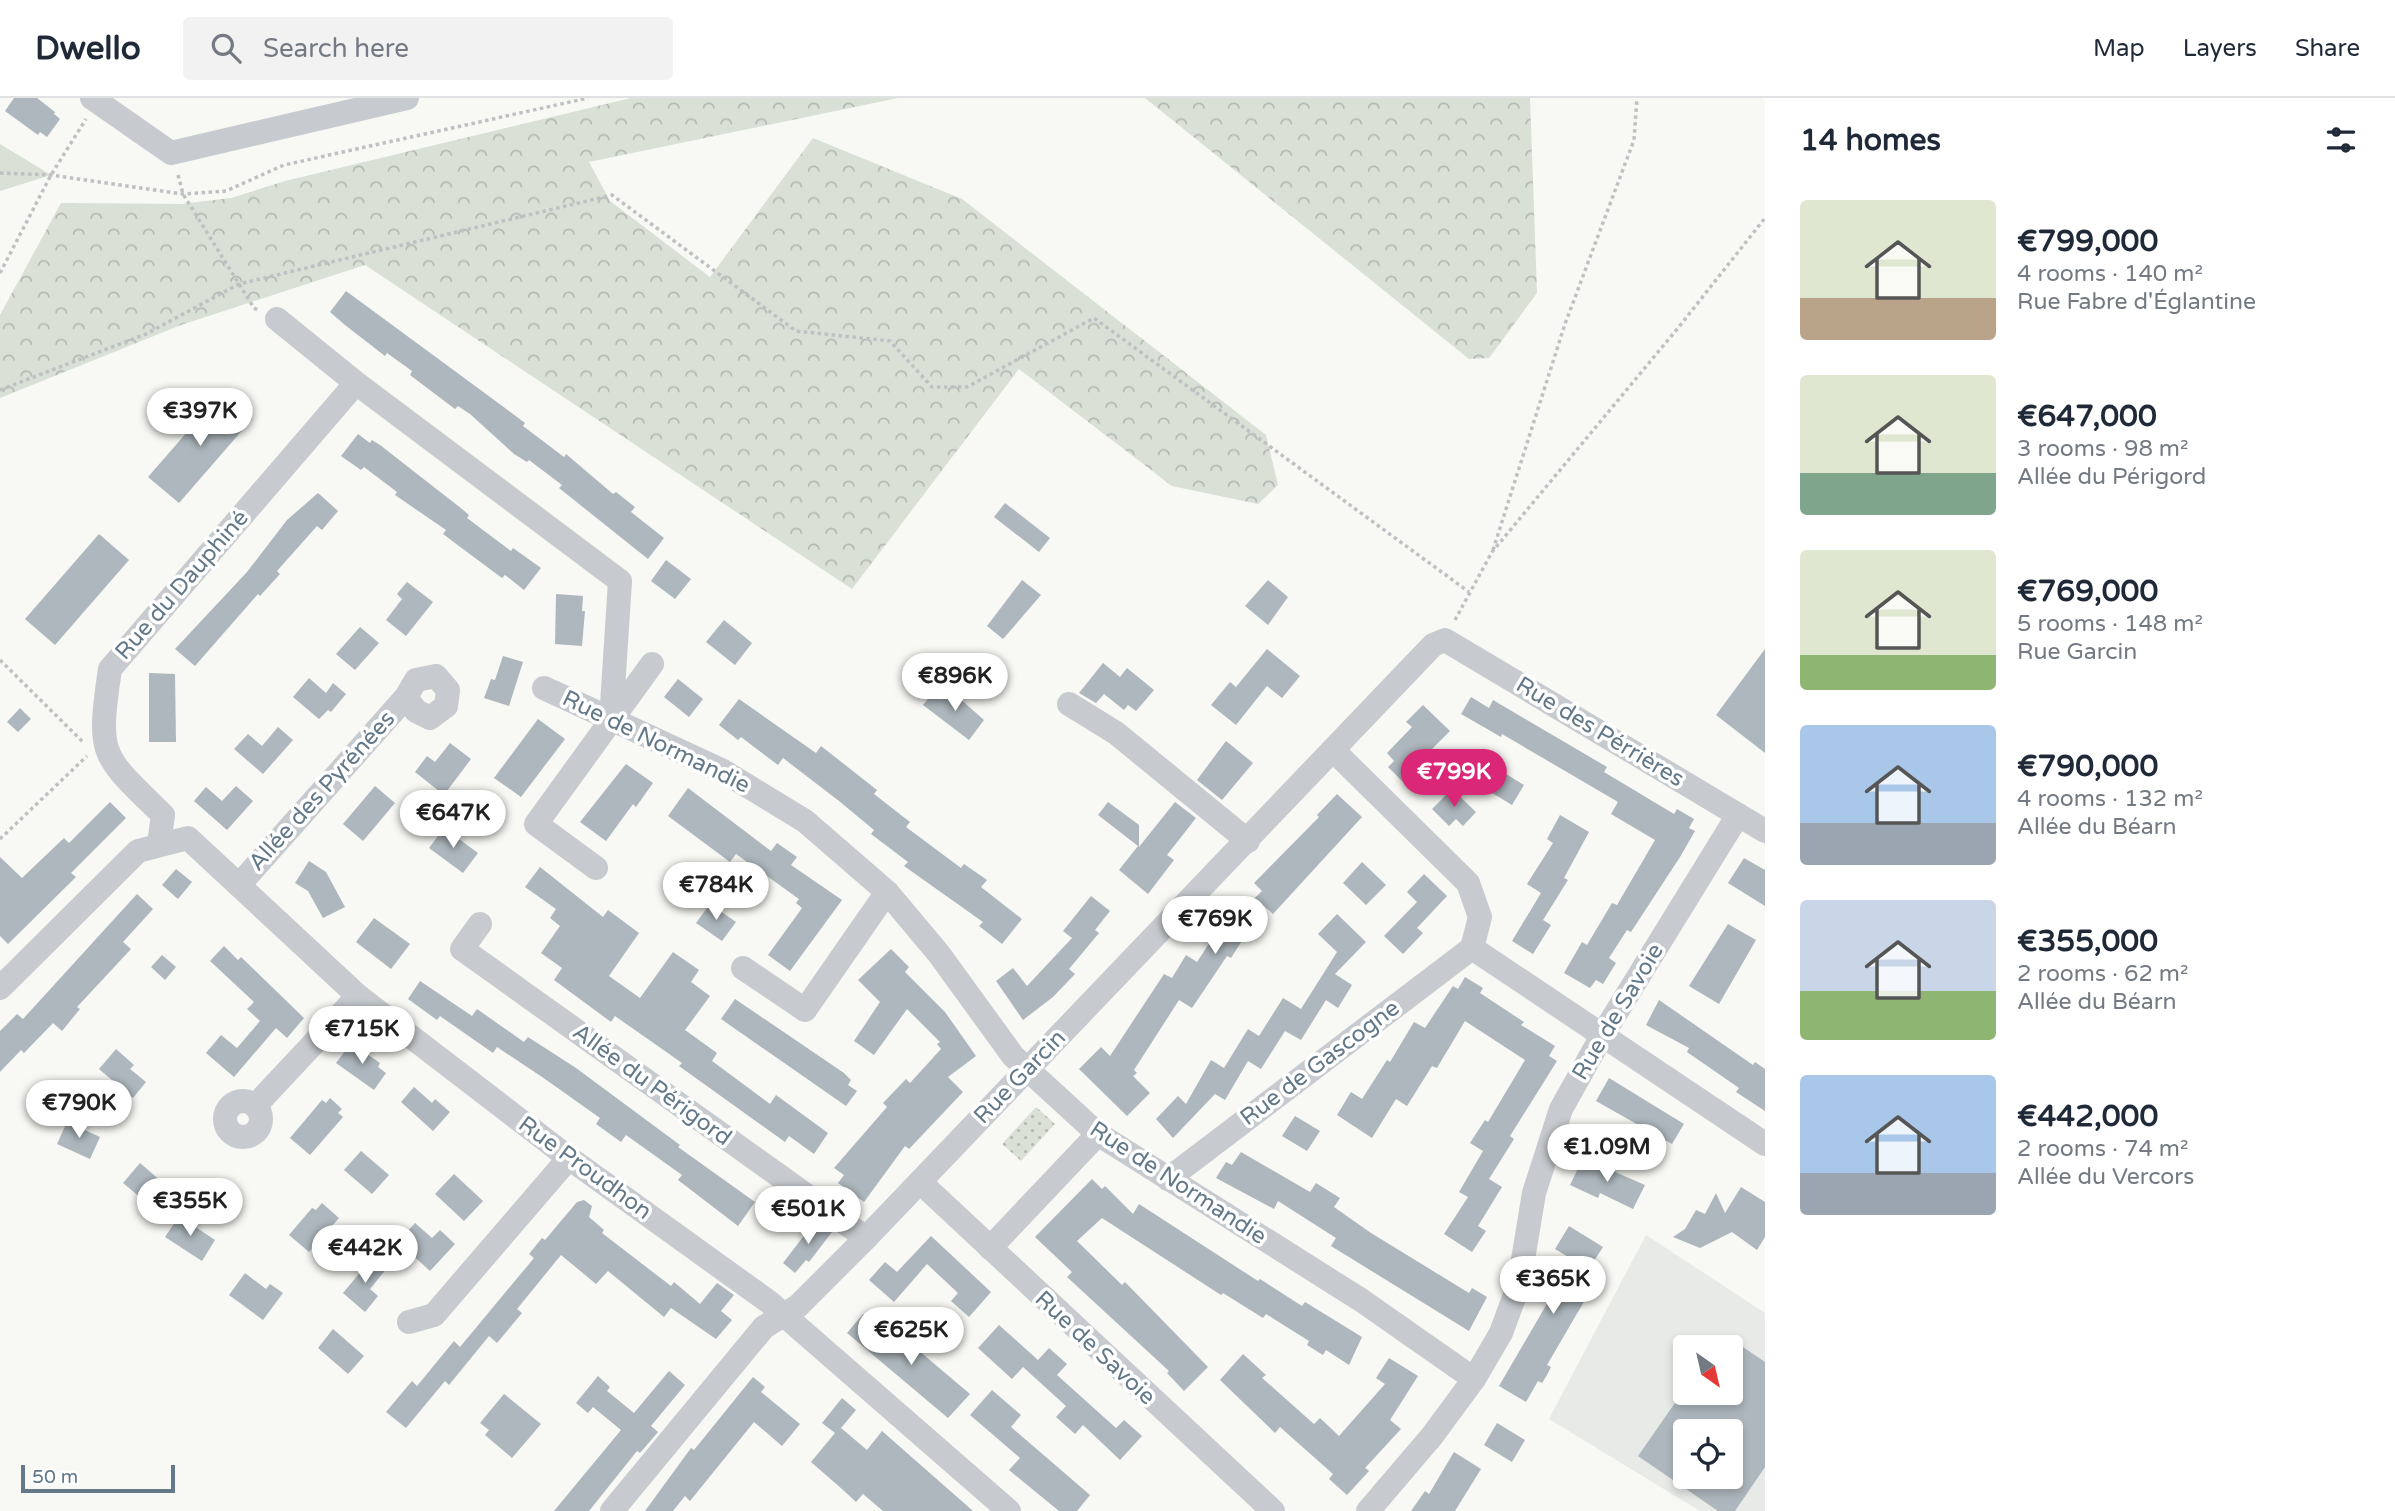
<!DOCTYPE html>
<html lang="en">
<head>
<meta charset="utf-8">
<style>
  body { margin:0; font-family:"Varela Round",sans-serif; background:#f2f2f3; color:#1f2937; height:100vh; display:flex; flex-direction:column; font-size:26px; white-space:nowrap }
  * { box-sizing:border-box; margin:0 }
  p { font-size:23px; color:#747a83 }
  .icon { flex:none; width:38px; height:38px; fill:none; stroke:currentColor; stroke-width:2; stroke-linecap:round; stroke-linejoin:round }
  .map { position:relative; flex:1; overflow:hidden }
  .details { display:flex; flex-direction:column; background:#fff; width:630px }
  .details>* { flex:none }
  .needle { width:46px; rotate:146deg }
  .controls { position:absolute; left:1673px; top:1237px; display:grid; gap:14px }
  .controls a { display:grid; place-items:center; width:70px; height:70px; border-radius:7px; background:#fff; box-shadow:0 4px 10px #0003; font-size:35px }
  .scale { position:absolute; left:21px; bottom:18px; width:154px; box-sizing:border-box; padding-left:7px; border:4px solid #637989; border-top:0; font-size:19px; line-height:24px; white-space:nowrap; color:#637989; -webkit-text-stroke:5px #fff; paint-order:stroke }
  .price { position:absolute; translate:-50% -60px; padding:0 16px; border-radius:24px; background:#fff; color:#222; font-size:23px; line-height:46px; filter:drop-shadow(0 2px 4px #0008) }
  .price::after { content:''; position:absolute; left:50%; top:42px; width:21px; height:16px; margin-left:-10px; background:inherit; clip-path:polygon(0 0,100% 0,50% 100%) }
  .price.on { background:#db2777; color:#fff }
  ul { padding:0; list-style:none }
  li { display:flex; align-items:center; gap:21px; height:175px; padding:0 35px }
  li span { display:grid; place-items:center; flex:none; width:196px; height:140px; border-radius:7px; color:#555 }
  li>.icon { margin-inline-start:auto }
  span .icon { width:84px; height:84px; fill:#fffc; stroke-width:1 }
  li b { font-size:30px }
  h2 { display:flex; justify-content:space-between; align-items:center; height:84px; padding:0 35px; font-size:30px }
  header { display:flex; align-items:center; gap:42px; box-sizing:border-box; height:98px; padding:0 35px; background:#fff; border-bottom:2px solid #e0e1e3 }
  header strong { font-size:33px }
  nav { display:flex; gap:38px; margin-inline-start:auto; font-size:24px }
  .search { width:490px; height:63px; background:#f2f2f3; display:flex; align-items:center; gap:18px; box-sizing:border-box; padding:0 24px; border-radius:7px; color:#747a83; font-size:26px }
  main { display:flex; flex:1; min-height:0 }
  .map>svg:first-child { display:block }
  .built { fill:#e8eae8; fill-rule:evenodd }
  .grass { fill:#d9e0d5 }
  .forest { fill:url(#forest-crowns) }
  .garden { fill:url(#garden-dots) }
  .building { fill:#adb7bd; fill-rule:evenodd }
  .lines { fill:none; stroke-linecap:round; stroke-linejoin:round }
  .path { stroke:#bec1c3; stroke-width:3.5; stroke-dasharray:3.5 3.5; stroke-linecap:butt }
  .street { stroke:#c7cbcf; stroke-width:24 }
  .labels { text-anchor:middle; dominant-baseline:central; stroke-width:7; stroke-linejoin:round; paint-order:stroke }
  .street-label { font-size:23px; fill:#637989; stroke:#fff }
</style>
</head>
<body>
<header>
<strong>Dwello</strong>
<div class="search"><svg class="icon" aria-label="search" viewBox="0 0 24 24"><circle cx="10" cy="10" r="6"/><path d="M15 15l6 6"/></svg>Search here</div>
<nav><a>Map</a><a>Layers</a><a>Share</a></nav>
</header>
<main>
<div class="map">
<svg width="1765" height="1413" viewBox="0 0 1765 1413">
  <defs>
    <pattern id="forest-crowns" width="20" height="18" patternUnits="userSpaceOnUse" patternTransform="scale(1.75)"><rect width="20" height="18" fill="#d9e0d5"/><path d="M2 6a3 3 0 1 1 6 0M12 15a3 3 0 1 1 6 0" fill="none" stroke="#b4bab3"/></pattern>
    <pattern id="garden-dots" width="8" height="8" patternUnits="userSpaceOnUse" patternTransform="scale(1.75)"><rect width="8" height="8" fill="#d9e0d5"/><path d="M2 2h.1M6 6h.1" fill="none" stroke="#b4bab3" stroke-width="1.8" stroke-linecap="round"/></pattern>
  </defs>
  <rect width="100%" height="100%" fill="#f8f8f4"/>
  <path class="built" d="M1646 1137 1765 1215V1413H1700L1549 1321ZM1685 1250H1731V1295H1685ZM1685 1334H1731V1379H1685Z"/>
  <path class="grass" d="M0 46 51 77 0 93Z"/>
  <g class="forest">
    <path d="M631 0H898L589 64 610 103 710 179 813 40 962 101 1266 337 1278 387 1258 406 1172 388 1019 271 852 491 365 167 181 227 0 300V217L61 105 181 106 231 100 285 83Z"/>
    <path d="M1145 0H1530L1537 195 1489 260 1469 261Z"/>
  </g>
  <path class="garden" d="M1036 1009 1055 1026 1021 1063 1002 1046Z"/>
  <g class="building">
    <path d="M14 0H37L55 14 54 16 60 21 47 39 40 34 38 37 5 13Z"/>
    <path d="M346 193 505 310 525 325 523 328 564 359 566 356 613 396 616 394 635 409 631 414 664 440 648 461 559 390 562 387 529 362 527 364 514 356 470 316 458 308 455 311 447 305 410 277 412 273 387 255 385 258 345 227 330 214Z"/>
    <path d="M222 294 252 321 179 405 148 379Z"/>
    <path d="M358 336 370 345 372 342 380 347 462 411 469 417 467 420 511 453 513 450 541 470 524 492 505 477 502 480 463 451 443 436 446 432 395 397 397 394 364 369 361 372 341 358Z"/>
    <path d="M318 395 338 413 322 432 317 428 277 473 280 476 260 498 258 496 195 568 175 551 247 474 287 422Z"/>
    <path d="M1005 405 1050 440 1039 454 994 419Z"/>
    <path d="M99 436 129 462 55 547 25 521Z"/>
    <path d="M666 462 691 481 675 501 651 483Z"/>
    <path d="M1022 482 1041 497 1003 541 987 528Z"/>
    <path d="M1268 482 1288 499 1268 527 1245 508Z"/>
    <path d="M407 484 433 504 406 538 386 522 402 501 397 496Z"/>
    <path d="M556 496 583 498 582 513H585L582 548 555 546Z"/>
    <path d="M724 522 752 545 735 567 706 544Z"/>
    <path d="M360 529 379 545 355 572 336 556Z"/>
    <path d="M1267 551 1300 578 1282 600 1267 588 1236 627 1211 607 1230 584 1236 589Z"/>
    <path d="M1765 551V655L1716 617Z"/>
    <path d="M503 558 523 564 509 608 484 600 491 581 495 582Z"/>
    <path d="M1103 565 1120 579 1127 570 1154 592 1136 613 1128 607 1124 612 1104 596 1096 605 1079 595Z"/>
    <path d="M149 575 175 576 176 644H149Z"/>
    <path d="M309 580 326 595 333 585 346 596 331 614 328 612 319 621 293 599Z"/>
    <path d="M678 581 703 601 689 619 664 599Z"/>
    <path d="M949 591 984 622 969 642 923 607 934 594 942 600Z"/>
    <path d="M1471 599 1489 610 1493 602 1607 669 1604 674 1674 716 1677 711 1694 721 1689 730 1695 733 1680 759 1631 834 1627 832 1609 860 1616 865 1603 886 1596 882 1590 890 1564 875 1582 844 1587 847 1612 805 1617 807 1655 742 1611 716 1618 704 1502 636 1501 639 1461 616Z"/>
    <path d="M739 601 816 655 821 648 877 692 874 696 910 724 906 729 961 770 964 766 987 782 981 789 1022 821 1002 846 979 828 983 824 904 768 908 764 871 736 874 732 839 703 783 660 778 667 741 639 738 642 719 627Z"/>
    <path d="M1423 607 1450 633 1421 662 1425 665 1405 686 1388 669 1394 663 1387 655 1412 629 1406 624Z"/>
    <path d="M20 610 31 621 18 634 7 624Z"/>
    <path d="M538 621 565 641 521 699 494 680Z"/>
    <path d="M278 629 293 642 263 676 234 651 248 636 262 648Z"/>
    <path d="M1226 643 1253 665 1222 702 1197 682Z"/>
    <path d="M450 645 471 661 444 697 415 674 427 658 435 664Z"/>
    <path d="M626 666 653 685 636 709 633 706 606 743 580 724Z"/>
    <path d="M1496 670 1524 687 1512 707 1484 690Z"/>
    <path d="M236 688 253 703 227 732 194 703 206 689 222 703Z"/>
    <path d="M375 688 395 705 363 743 343 726Z"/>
    <path d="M688 690 771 753 777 745 797 759 791 767 842 802 790 873 768 857 802 810 796 805 799 801 736 756 730 764 668 718Z"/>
    <path d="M1452 691 1476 714 1463 728 1456 721 1449 728 1432 711Z"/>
    <path d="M1337 696 1362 719 1273 816 1264 808 1231 860 1227 858 1192 910 1179 902 1134 972 1137 975 1133 978 1150 995 1127 1018 1079 971 1101 949 1110 958 1164 876 1172 880 1186 857 1197 864 1232 810 1239 815 1262 793 1254 785 1319 719 1317 717Z"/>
    <path d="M110 704 126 720 71 775 76 779 8 846 0 838V759L22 780 64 740 69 745Z"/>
    <path d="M1108 704 1139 727V749L1175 704 1196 720 1167 757 1174 762 1148 796 1119 772 1138 748 1098 717Z"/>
    <path d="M1560 717 1589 734 1564 780 1568 782 1543 822 1551 827 1533 856 1512 843 1541 795 1527 786 1553 745 1547 741Z"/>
    <path d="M444 730 478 755 463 775 429 750Z"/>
    <path d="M1744 760 1765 772V808L1728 785Z"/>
    <path d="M309 763 326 774 345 809 323 820 308 793 295 785Z"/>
    <path d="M1362 764 1386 787 1366 807 1343 785Z"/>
    <path d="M540 769 603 819 608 812 639 835 609 878 640 900 673 854 699 872 691 884 710 898 685 932 717 955 712 963 770 1006 776 997 828 1035 814 1056 789 1038 785 1044 679 968 682 965 615 918 611 924 554 882 562 870 541 855 560 828 550 820 556 811 525 789Z"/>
    <path d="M176 771 192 784 178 801 162 787Z"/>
    <path d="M1424 776 1447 798 1417 830 1423 835 1403 856 1384 838 1417 804 1407 794Z"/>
    <path d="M137 796 153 811 123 844 131 851 77 909 80 911 62 933 53 925 24 955 21 952 0 974V933L17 916 23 921Z"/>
    <path d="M1091 798 1110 813 1095 832 1099 835 1069 871 1075 876 1053 899 1023 922 996 883 1013 870 1027 888 1072 840 1063 833Z"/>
    <path d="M710 806 736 824 722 843 696 825Z"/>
    <path d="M1337 816 1366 844 1335 876 1352 887 1338 910 1326 902 1301 942 1285 933 1261 971 1248 963 1225 1002 1215 996 1173 1040 1156 1021 1178 998 1186 1006 1211 962 1224 970 1248 931 1259 938 1283 900 1301 911 1337 854 1318 836Z"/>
    <path d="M374 820 410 846 391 871 356 844Z"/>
    <path d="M1728 826 1756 842 1719 906 1689 888Z"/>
    <path d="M224 848 238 862 241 859 304 920 287 940 276 930 234 979 206 955 221 937 237 950 260 923 247 911 254 904 210 863Z"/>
    <path d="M891 851 909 869 905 874 945 914 976 958 948 979 963 994 909 1051 905 1048 864 1104 838 1085 844 1077 834 1070 887 1009 883 1005 906 981 910 985 941 951 937 946 940 944 907 911 874 957 854 943 880 904 858 882Z"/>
    <path d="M162 857 176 869 165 882 151 869Z"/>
    <path d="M1465 879 1483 890 1480 895 1524 924 1521 927 1555 948 1549 958 1557 963 1510 1038 1514 1041 1489 1081 1502 1089 1478 1128 1486 1133 1472 1154 1444 1136 1468 1099 1459 1094 1483 1053 1470 1045 1485 1022 1488 1024 1525 962 1465 923 1437 970 1432 968 1407 1008 1396 1001 1372 1040 1337 1017 1351 994 1362 1001 1387 962 1390 964 1414 924 1425 930 1453 888 1458 891Z"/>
    <path d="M420 883 472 918 477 911 524 944 528 939 576 970 680 1047 678 1049 755 1104 738 1128 678 1082 682 1077 626 1037 621 1044 596 1026 600 1020 545 981 497 949 493 955 440 918 437 922 408 901Z"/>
    <path d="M735 901 844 975 851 982 848 987 857 993 846 1008 721 921Z"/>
    <path d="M1659 902 1753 967 1755 964 1765 971V1013L1736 994 1739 990 1687 954 1689 950 1646 927Z"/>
    <path d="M351 945 380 965 378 969 386 975 374 992 336 965Z"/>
    <path d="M116 951 134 967 130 971 146 984 133 1000 99 971Z"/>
    <path d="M1609 980 1684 1026 1672 1046 1596 1003Z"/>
    <path d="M414 989 432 1005 435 1001 450 1014 433 1033 401 1004Z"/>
    <path d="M330 1000 342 1011 338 1015 343 1019 310 1057 290 1040 322 1002 326 1005Z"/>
    <path d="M1295 1018 1320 1033 1307 1053 1282 1038Z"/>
    <path d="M67 1024 100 1039 90 1061 57 1046Z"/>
    <path d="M361 1053 389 1077 372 1096 344 1072Z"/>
    <path d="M1241 1054 1310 1094 1316 1085 1340 1100 1334 1109 1371 1135 1469 1195 1472 1190 1487 1199 1469 1233 1331 1148 1336 1140 1278 1103 1274 1111 1216 1080 1226 1064 1232 1067Z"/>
    <path d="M1583 1060 1645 1087 1633 1111 1600 1095 1598 1100 1570 1087Z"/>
    <path d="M140 1065 169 1090 153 1110 123 1085Z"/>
    <path d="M454 1076 483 1103 464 1123 435 1096Z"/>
    <path d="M1092 1081 1102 1091 1105 1088 1133 1116 1139 1106 1258 1183 1260 1181 1302 1208 1305 1204 1362 1239 1349 1267 1326 1252 1323 1257 1307 1247 1309 1243 1266 1216 1263 1220 1223 1195 1221 1197 1102 1120 1077 1143 1122 1187 1125 1184 1208 1269 1184 1293 1167 1275 1169 1273 1067 1179 1072 1174 1035 1139Z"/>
    <path d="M1741 1089 1765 1104V1139L1757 1152 1732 1134 1700 1150 1673 1139 1685 1131 1696 1112 1705 1116 1716 1095 1725 1115Z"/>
    <path d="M584 1102 592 1108 589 1119 604 1132 602 1135 671 1188 674 1184 700 1206 717 1185 734 1197 721 1213 732 1222 716 1241 671 1210 664 1219 608 1173 596 1186 561 1157 517 1211 522 1215 497 1245 489 1238 449 1287 445 1283 406 1330 386 1314 412 1283 417 1288 454 1243 460 1249 534 1160 529 1156 542 1140 545 1142 577 1104Z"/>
    <path d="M322 1105 339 1120 309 1154 289 1137 312 1110 316 1112Z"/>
    <path d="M179 1118 215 1142 202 1163 165 1139Z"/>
    <path d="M816 1122 832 1134 809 1164 806 1162 795 1175 783 1165Z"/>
    <path d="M415 1125 432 1140 440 1132 455 1146 430 1173 398 1144Z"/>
    <path d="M1569 1128 1603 1149 1578 1188 1589 1195 1547 1267 1551 1269 1547 1277 1542 1285 1538 1283 1526 1304 1499 1288 1548 1204 1544 1202 1570 1160 1555 1151Z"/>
    <path d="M931 1138 991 1194 969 1219 951 1203 958 1195 927 1166 894 1204 869 1182 885 1164 897 1174Z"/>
    <path d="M373 1159 387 1170 370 1191 378 1198 365 1214 343 1195Z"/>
    <path d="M245 1175 266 1191 270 1186 283 1195 263 1222 229 1197Z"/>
    <path d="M863 1216 906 1254 912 1247 970 1296 948 1320 847 1235Z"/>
    <path d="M999 1227 1038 1262 1049 1250 1067 1266 1057 1277 1116 1330 1124 1322 1142 1338 1120 1362 1083 1327 1075 1336 1056 1319 1066 1308 1023 1269 1012 1281 978 1250Z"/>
    <path d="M333 1231 364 1258 348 1276 318 1250Z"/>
    <path d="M1731 1241 1765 1264V1369L1735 1413H1718L1638 1358 1682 1295H1731ZM1685 1334H1731V1379H1685Z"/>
    <path d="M1243 1256 1266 1277 1262 1280 1314 1326 1320 1320 1339 1338 1385 1286 1376 1280 1389 1260 1418 1278 1390 1322 1401 1331 1365 1370 1369 1373 1347 1397 1329 1381 1333 1376 1280 1329 1275 1335 1220 1282Z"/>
    <path d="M669 1273 685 1287 651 1328 658 1334 640 1355 637 1353 589 1413H554L621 1332 593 1309 588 1315 576 1305 598 1278 610 1289 607 1293 634 1315Z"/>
    <path d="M753 1279 765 1289 761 1294 800 1326 782 1348 754 1324 690 1403 685 1398 673 1413H645L691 1350 694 1352Z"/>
    <path d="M992 1292 1021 1317 1011 1329 1090 1397 1077 1413H1059L1009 1372 1020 1360 970 1317Z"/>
    <path d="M504 1296 541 1326 512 1360 485 1337 489 1332 480 1325Z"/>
    <path d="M842 1300 856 1312 841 1330 867 1352 882 1333 973 1413H883L863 1396 856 1404 842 1391 811 1364 835 1335 822 1325Z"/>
    <path d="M1497 1325 1525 1342 1512 1364 1484 1347Z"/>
    <path d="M1454 1354 1481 1371 1455 1413H1411L1425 1393 1429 1396Z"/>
  </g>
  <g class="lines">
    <g class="path">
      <path d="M0 75 51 77 183 96 226 93 284 67 588 0"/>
      <path d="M178 77 183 96 254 210 259 213"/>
      <path d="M0 175 51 77 86 21"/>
      <path d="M0 292 146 236 239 186 612 97 796 233 890 243 932 289H967L1094 220 1469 494"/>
      <path d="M1493 452 1565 226 1634 42 1637 0"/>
      <path d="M1455 522 1492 454 1678 230 1765 120"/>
      <path d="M0 562 84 645"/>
      <path d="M0 741 87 658"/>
    </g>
    <g class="street">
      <path d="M92 0 171 55 407 0"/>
      <path d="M277 221 356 285"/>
      <path d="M544 590 723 673 805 723 887 794 939 856 1013 958 1098 1036 1361 1202 1474 1281"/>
      <path d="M1069 606 1116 635 1248 743"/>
      <path d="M1333 652 1468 785 1480 819 1472 850 1765 1046"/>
      <path d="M159 746 163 717C101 656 97 660 110 571L356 285 620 483 611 622"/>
      <path d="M596 770 536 726 652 566"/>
      <path d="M239 787 406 599 416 582 436 578 448 592 446 608 430 620 416 613 406 599"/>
      <path d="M480 826 462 851 866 1140"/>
      <path d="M743 870 805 912 887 794"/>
      <path d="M0 890 138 753 188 740 358 898 569 1060 769 1204 1009 1413"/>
      <circle cx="243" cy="1021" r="18"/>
      <path d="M255 1008 358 898"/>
      <path d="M1168 1081 1472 850"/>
      <path d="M920 1084 1273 1413"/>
      <path d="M990 1150 1098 1036"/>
      <path d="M409 1224 434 1217 569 1060"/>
      <path d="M612 1413 764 1229 798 1208 866 1140 1433 547 1445 542 1765 733"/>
      <path d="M1368 1413 1432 1338 1474 1281 1501 1235 1519 1186 1534 1095 1561 1011 1603 936 1738 717"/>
    </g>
  </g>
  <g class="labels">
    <g class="street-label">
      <text transform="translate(182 487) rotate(-49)">Rue du Dauphiné</text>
      <text transform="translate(1600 634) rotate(31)">Rue des Pérrières</text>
      <text transform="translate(656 644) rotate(26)">Rue de Normandie</text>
      <text transform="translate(322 693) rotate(-48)">Allée des Pyrénées</text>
      <text transform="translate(1618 914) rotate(-59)">Rue de Savoie</text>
      <text transform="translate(1320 965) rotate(-37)">Rue de Gascogne</text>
      <text transform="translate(1020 979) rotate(-46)">Rue Garcin</text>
      <text transform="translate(652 987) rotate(36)">Allée du Périgord</text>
      <text transform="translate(585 1070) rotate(36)">Rue Proudhon</text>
      <text transform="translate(1178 1085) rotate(33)">Rue de Normandie</text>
      <text transform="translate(1095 1250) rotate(43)">Rue de Savoie</text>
    </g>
  </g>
</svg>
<div class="controls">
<a><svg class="needle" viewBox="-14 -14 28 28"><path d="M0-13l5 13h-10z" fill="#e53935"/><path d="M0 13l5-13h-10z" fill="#747a83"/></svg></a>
<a><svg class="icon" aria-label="locate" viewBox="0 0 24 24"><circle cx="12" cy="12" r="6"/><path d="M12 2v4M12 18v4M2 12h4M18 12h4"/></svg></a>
</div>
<div class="scale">50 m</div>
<b class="price" style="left:200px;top:350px">€397K</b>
<b class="price" style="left:955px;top:615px">€896K</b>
<b class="price on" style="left:1454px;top:711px">€799K</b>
<b class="price" style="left:453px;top:752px">€647K</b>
<b class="price" style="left:716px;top:824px">€784K</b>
<b class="price" style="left:1215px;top:858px">€769K</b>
<b class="price" style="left:362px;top:968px">€715K</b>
<b class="price" style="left:79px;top:1042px">€790K</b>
<b class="price" style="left:1607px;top:1086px">€1.09M</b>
<b class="price" style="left:190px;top:1140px">€355K</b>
<b class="price" style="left:808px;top:1148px">€501K</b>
<b class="price" style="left:365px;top:1187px">€442K</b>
<b class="price" style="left:1553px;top:1218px">€365K</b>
<b class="price" style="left:911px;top:1269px">€625K</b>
</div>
<section class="details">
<h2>14 homes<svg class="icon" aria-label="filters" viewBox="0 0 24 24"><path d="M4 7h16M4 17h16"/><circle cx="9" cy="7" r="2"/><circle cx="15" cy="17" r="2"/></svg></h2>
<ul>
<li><span style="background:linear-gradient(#dfe7d0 70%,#b9a48a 0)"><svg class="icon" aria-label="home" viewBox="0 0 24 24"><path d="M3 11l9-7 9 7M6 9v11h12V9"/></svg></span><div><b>€799,000</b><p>4 rooms · 140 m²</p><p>Rue Fabre d'Églantine</p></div></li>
<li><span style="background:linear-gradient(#dfe7d0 70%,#7fa58c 0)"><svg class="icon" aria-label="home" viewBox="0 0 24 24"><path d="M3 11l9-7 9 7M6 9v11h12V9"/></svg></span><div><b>€647,000</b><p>3 rooms · 98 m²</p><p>Allée du Périgord</p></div></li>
<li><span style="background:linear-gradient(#dfe7d0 75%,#8fb573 0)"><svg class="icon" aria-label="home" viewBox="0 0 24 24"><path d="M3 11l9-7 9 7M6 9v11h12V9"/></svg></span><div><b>€769,000</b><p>5 rooms · 148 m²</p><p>Rue Garcin</p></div></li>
<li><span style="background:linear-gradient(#a9c7e8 70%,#9aa5b1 0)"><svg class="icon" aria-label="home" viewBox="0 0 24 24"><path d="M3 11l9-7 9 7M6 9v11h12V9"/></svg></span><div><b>€790,000</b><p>4 rooms · 132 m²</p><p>Allée du Béarn</p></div></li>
<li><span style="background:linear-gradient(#c9d6e8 65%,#8fb573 0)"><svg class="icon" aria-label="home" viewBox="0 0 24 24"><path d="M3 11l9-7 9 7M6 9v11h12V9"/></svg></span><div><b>€355,000</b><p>2 rooms · 62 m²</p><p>Allée du Béarn</p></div></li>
<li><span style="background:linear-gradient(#a9c7e8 70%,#9aa5b1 0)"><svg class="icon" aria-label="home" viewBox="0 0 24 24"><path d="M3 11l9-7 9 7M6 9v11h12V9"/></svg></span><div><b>€442,000</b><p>2 rooms · 74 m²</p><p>Allée du Vercors</p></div></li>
</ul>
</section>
</main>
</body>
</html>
